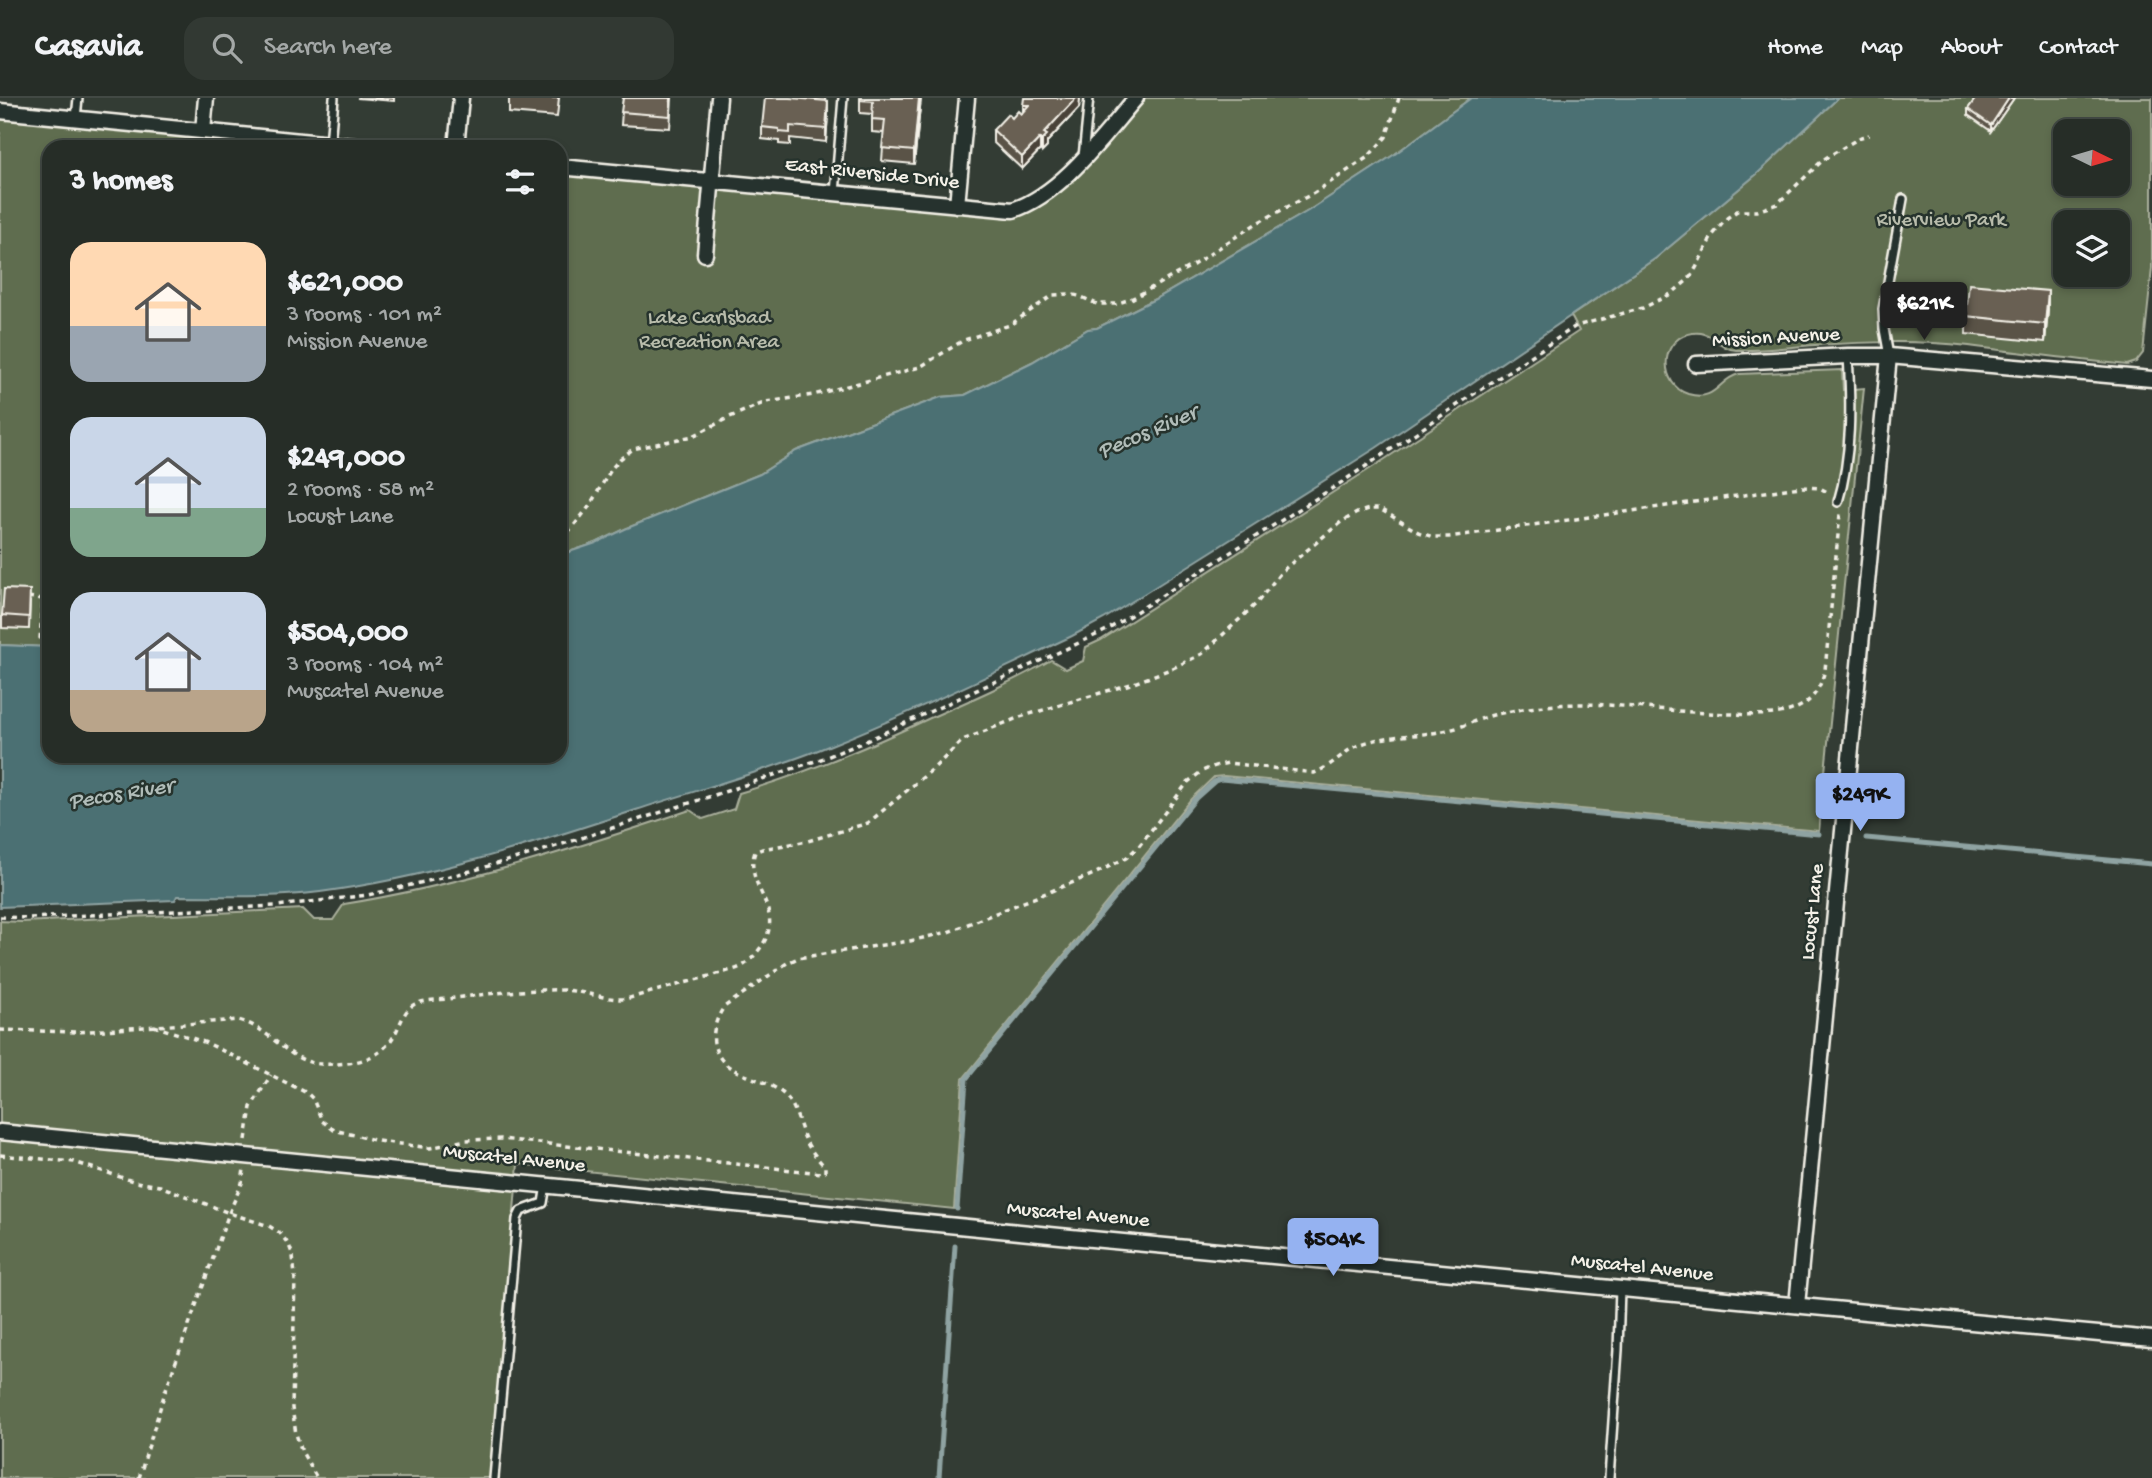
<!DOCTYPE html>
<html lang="en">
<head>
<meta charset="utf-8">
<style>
  body { margin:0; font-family:"Gochi Hand",sans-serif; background:#323933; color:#f1f3f6; height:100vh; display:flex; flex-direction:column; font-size:26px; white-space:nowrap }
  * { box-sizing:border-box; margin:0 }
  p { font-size:23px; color:#a4a8a7 }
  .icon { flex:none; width:38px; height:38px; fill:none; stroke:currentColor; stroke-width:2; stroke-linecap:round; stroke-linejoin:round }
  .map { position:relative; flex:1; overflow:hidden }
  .drawer { position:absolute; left:42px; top:42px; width:525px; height:623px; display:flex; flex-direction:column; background:#262d27; border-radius:21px; box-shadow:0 4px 10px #0003,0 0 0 2px #424944 }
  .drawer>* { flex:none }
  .needle { width:46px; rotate:95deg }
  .buttons { position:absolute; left:2053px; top:21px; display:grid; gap:14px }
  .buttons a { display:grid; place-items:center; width:77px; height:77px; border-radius:14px; background:#262d27; box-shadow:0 4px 10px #0003,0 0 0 2px #424944; font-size:35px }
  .price { position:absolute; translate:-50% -60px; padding:0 16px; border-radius:7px; background:#95b2f1; color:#111; font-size:23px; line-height:46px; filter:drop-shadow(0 2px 4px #0008) }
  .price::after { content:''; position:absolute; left:50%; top:42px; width:21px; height:16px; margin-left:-10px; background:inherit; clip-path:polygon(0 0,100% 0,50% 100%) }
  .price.selected { background:#222; color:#fff }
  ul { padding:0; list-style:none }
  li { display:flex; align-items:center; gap:21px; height:175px; padding:0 28px }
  li span { display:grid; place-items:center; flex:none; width:196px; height:140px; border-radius:21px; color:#555 }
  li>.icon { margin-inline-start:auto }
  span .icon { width:84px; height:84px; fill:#fffc; stroke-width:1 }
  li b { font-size:30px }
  h2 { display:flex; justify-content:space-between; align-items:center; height:84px; padding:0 28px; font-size:30px }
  header { display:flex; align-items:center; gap:42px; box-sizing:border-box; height:98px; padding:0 35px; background:#262d27; border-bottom:2px solid #424944 }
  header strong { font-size:33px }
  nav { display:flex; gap:38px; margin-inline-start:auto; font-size:24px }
  .search { width:490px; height:63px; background:#323933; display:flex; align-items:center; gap:18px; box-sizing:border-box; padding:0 24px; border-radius:21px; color:#a4a8a7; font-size:26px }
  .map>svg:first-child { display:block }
  .green { fill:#5f6d4f; stroke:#aaaf9c; stroke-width:2; fill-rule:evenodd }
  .water { fill:#4c6f73; stroke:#8fa3a2; stroke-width:2 }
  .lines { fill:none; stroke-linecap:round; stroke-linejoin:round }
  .stream { stroke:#8fa3a2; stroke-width:5 }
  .lane-casing { stroke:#f4f1e8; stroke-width:12 }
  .street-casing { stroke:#f4f1e8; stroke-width:19 }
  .path { stroke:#f4f1e8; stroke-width:3.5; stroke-dasharray:5 5; stroke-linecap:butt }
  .lane { stroke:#26332d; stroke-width:7 }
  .street { stroke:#26332d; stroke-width:14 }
  .wall { fill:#5a5347; stroke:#f4f1e8; stroke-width:2 }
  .shaded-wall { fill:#4a4339; stroke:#f4f1e8; stroke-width:2 }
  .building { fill:#696052; stroke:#f4f1e8; stroke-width:2 }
  .labels { text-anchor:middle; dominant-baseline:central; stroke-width:5; stroke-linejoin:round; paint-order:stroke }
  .street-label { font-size:21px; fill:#f4f1e8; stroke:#26332d }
  .park-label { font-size:21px; fill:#b8bcab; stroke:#26332d }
  .water-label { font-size:23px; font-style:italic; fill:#b1bdb9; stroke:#26332d }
</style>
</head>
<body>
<header>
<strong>Casavia</strong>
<div class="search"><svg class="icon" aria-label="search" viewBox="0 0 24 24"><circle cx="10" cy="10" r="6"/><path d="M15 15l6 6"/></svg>Search here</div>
<nav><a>Home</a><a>Map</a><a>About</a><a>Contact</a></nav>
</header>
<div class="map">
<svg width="2152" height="1380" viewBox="0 0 2152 1380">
  <rect width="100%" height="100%" fill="#333c34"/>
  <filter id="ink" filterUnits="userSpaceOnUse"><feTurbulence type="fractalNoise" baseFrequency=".0143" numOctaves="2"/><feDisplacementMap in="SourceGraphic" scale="14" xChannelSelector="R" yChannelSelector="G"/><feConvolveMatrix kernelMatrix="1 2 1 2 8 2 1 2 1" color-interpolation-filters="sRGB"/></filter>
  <g filter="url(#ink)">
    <g class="green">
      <path d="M1136 0H1471L1395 56 1308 113 1161 198 1097 230 1088 231 1032 264 965 297 941 299 796 353 760 376 625 431 596 445 560 457V69L1013 112 1038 100Z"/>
      <path d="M1838 0H2152V170L2143 255 2136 264 2127 267C2074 261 2021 255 1969 248 1916 242 1867 244 1815 247 1789 249 1762 253 1736 252 1717 251 1712 229 1688 236 1659 244 1660 287 1688 296 1717 304 1718 281 1739 276L1842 272 1843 292 1864 290 1819 733 1224 678 1214 679 1191 701 963 981 954 1111 518 1066 491 1380H0V823L22 824 303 811 314 822H333L344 806C462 787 577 750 690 712L703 721 734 711 739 695C805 676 868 649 930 620 971 602 1012 584 1051 562L1066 571 1083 563 1086 549 1101 542 1379 365 1579 233 1571 218 1656 160 1758 75ZM2065 33H2118V86H2065ZM2065 124H2118V177H2065Z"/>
      <path d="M0 13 362 49H49V549L0 547Z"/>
    </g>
    <path class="water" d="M1471 0H1838L1758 75 1656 160 1376 350 1104 521 1072 538C991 576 910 616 826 649 764 674 700 691 636 712 533 746 428 780 320 794 273 800 224 798 177 798L175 802 0 809V547L49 549V658H560V457L596 445 625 431 760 376 796 353 941 299 965 297 1032 264 1088 231 1097 230 1161 198 1308 113 1395 56Z"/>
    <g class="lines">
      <g class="stream">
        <path d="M1866 740 2152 766"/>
        <path d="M957 1111 966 981 1196 700 1215 683 1221 681 1819 736"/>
        <path d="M939 1380 955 1148"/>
      </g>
      <defs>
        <g id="lane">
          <path d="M76 20 78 0"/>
          <path d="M330 46 334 0"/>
          <path d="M1083 59 1089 0"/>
          <path d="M835 95 843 0"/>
          <path d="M1889 258 1884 231 1883 211 1903 101"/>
          <path d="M1838 404C1852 358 1851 306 1848 258"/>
          <path d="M494 1380 517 1121 521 1113 543 1105 546 1087"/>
          <path d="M1609 1380 1618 1252 1620 1190"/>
        </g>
        <g id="street">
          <path d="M0 13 362 49"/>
          <path d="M203 33 206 0"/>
          <path d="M456 49 461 0"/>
          <path d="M560 69 1013 112C1062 96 1103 38 1136 0"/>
          <path d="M957 107 967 0"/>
          <path d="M705 156 719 0"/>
          <path d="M1696 266 1848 258H1889L2152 281"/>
          <path d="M0 1034 1060 1138 2152 1241"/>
          <path d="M1797 1207 1889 258"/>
        </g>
      </defs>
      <use href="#lane" class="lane-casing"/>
      <use href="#street" class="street-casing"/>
      <g class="path">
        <path d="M560 441 572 430 588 410 612 370 620 361 633 351 693 338 730 319 766 304 813 297 920 269 964 242 1010 227 1053 197 1069 196 1079 198 1097 206H1116L1133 200 1193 167 1257 125 1314 95 1368 59 1386 39 1399 0"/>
        <path d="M28 499 43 501 40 540 49 541"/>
        <path d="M0 819 29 820 277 808 368 797 471 773 535 755 727 693 824 660 864 644 1107 532 1336 388 1576 228 1643 210 1671 196 1689 181 1696 170 1712 138 1727 120 1737 113H1757L1777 106 1824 61 1861 39 1869 37"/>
        <path d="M154 928 207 945 307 995 313 1001 322 1023 334 1032 378 1043 430 1050 466 1042 501 1041 821 1075 825 1074V1069C818 1061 810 1052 806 1043 800 1030 797 1013 789 1002 769 975 721 983 714 945 712 932 717 919 724 909L787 865 798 860 910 843 948 834 1094 776 1126 760 1139 748 1188 684 1202 673 1215 668 1228 665 1314 675C1333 668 1342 654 1359 647 1386 636 1419 639 1448 632 1463 629 1478 621 1493 617 1522 610 1553 606 1583 606 1632 607 1681 615 1731 616 1750 617 1770 618 1789 613 1811 606 1819 594 1825 572L1840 416"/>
        <path d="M0 932 78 934 238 922C270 929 287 964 321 966 352 967 383 963 397 932 402 922 405 911 415 906 424 902 437 902 447 901 485 896 525 891 563 892 585 893 605 902 626 901L732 872C744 869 750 863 758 853 791 812 742 789 755 754L762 751 808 743 868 725 934 670 963 642 1020 619 1134 585 1173 570 1202 556 1256 506 1282 473 1341 424 1357 415 1369 411H1380L1418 434 1433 439H1449L1800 389 1820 390 1829 395"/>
        <path d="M246 1042 251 1009 271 977"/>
        <path d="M0 1057 74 1064 136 1084 160 1088 229 1115 269 1128 280 1135 289 1147 293 1158 295 1178 292 1310 296 1336 302 1354 317 1380"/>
        <path d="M139 1380 165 1294 229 1115 242 1085 244 1071"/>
      </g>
      <use href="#lane" class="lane"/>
      <use href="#street" class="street"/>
    </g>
    <g class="wall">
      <path d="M357 0H394V3Z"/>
      <path d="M509 0H559L557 19 509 15Z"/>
      <path d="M623 0H672L670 30 621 27Z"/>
      <path d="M802 0H825L828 16 826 44 790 40V47L779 46V43L762 41V29Z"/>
      <path d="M860 0H921L914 66 882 63 884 35 872 34V16L860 15Z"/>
      <path d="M1080 0 1079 10 1047 44V49L1042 54 1040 52 1022 71 993 44V32L1021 16 1023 14V7Z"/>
      <path d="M1976 0H2014L1991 33 1968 17V11Z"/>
      <path d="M2048 212 2045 244 1966 236V218Z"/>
      <path d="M30 504 29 531 2 530V517Z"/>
    </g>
    <g class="shaded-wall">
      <path d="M919 0H921L914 66V53Z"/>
      <path d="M1076 0H1080L1079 10 1047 44V49L1042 54V42L1044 35Z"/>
      <path d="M2009 0H2014L1991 33V27Z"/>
      <path d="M828 3V16L826 44V31Z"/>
      <path d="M1040 40V52L1022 71V59Z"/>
      <path d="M2048 193V212L2045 244V226Z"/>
    </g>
    <g class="building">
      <path d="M623 0H671L670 18 621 14Z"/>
      <path d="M765 0H790L828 3 826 31 790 28V35L779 34V31L762 29Z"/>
      <path d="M860 0H919L914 53 882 50 885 22 872 21 873 3 860 2Z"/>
      <path d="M1024 0H1076L1044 35 1047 37 1042 42 1040 40 1022 59 993 32 1008 16 1012 20 1018 13 1021 16 1029 7H1023Z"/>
      <path d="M1976 0H2009L1991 27 1968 11Z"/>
      <path d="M1969 186 2048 193 2045 226 1966 218Z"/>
      <path d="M4 491 30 492 29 519 2 517Z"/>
    </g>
  </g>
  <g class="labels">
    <g class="street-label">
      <text transform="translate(872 77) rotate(6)">East Riverside Drive</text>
      <text transform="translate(1776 241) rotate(-3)">Mission Avenue</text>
      <text transform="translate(1814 814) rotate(-84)">Locust Lane</text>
      <text transform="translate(514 1062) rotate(6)">Muscatel Avenue</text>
      <text transform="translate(1078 1118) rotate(5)">Muscatel Avenue</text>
      <text transform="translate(1642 1171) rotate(6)">Muscatel Avenue</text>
    </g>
    <g class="park-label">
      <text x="1941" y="123">Riverview Park</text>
      <text x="709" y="221">Lake Carlsbad<tspan x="709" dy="24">Recreation Area</tspan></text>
    </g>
    <g class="water-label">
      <text transform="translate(1148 335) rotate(-23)">Pecos River</text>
      <text transform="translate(121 697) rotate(-9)">Pecos River</text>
    </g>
  </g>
</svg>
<div class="buttons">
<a><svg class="needle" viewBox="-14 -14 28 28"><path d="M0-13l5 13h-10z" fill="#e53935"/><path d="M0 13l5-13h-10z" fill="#a4a8a7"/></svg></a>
<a><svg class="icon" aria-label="layers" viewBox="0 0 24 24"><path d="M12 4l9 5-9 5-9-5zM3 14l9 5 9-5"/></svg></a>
</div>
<b class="price selected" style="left:1924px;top:244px">$621K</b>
<b class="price" style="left:1860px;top:735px">$249K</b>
<b class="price" style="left:1333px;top:1180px">$504K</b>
<section class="drawer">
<h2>3 homes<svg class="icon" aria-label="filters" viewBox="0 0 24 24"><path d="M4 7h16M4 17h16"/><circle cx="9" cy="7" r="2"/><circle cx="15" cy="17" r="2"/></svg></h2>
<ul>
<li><span style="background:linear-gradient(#ffd9b3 60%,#9aa5b1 0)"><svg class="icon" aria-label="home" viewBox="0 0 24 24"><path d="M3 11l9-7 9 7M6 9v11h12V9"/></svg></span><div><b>$621,000</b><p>3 rooms · 101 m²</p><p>Mission Avenue</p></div></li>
<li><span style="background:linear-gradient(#c9d6e8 65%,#7fa58c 0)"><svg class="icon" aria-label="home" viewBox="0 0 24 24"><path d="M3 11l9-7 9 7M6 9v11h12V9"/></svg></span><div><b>$249,000</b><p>2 rooms · 58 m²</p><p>Locust Lane</p></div></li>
<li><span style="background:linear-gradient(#c9d6e8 70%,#b9a48a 0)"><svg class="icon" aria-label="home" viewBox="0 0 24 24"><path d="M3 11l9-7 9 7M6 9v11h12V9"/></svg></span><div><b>$504,000</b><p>3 rooms · 104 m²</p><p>Muscatel Avenue</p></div></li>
</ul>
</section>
</div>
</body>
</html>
